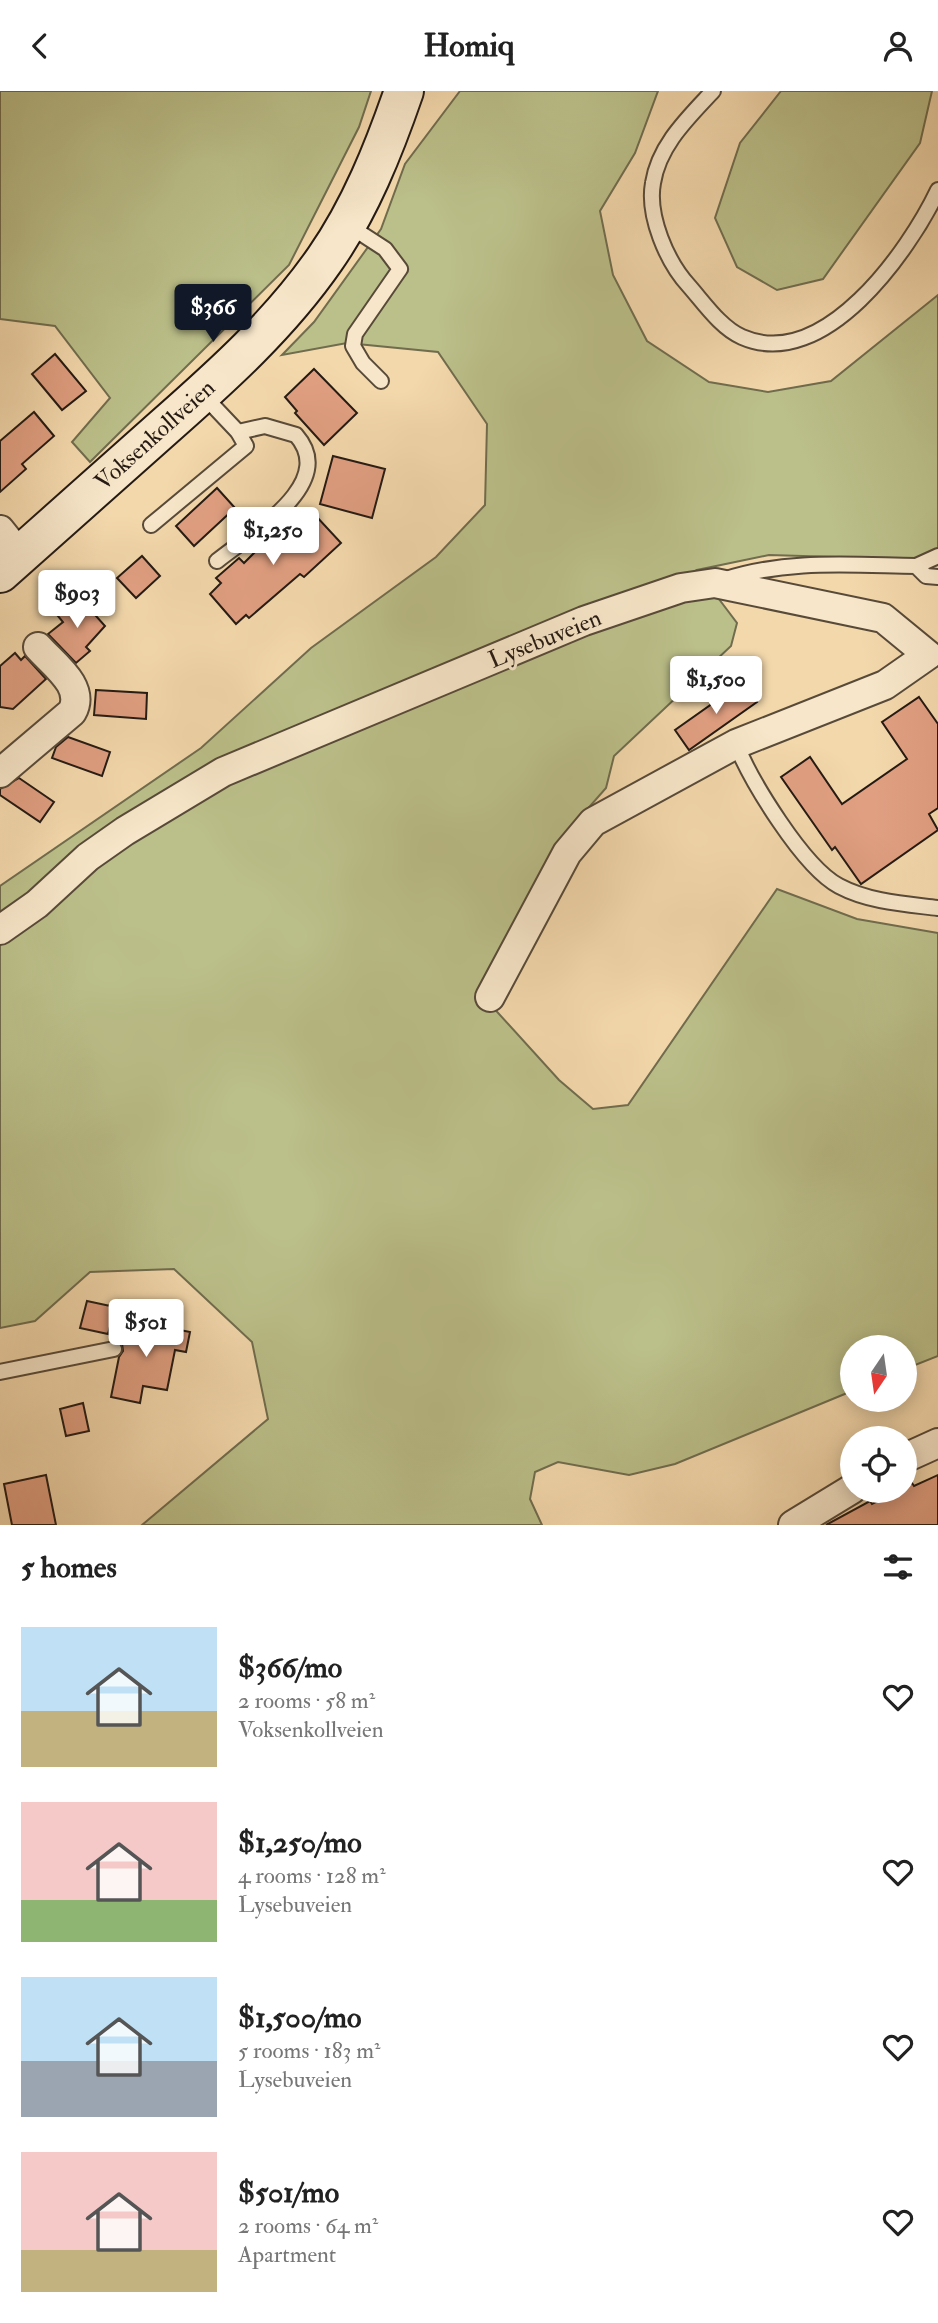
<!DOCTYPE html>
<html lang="en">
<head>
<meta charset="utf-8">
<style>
  body { margin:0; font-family:"IM FELL Double Pica",serif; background:#f2f2f2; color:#222; height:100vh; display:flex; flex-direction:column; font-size:26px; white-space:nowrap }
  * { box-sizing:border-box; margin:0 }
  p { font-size:23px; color:#767676 }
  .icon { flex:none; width:38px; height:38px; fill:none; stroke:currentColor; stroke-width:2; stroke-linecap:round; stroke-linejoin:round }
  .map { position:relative; height:1434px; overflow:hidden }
  .panel { display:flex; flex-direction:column; background:#fff; flex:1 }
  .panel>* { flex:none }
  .needle { width:46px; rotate:193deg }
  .fabs { position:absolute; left:840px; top:1244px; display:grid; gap:14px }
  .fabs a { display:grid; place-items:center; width:77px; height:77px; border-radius:50%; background:#fff; box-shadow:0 4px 18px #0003; font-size:35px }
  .price { position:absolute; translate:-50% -60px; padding:0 16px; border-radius:7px; background:#fff; color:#222; font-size:23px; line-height:46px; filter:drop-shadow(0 2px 4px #0008) }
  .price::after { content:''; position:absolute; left:50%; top:42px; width:21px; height:16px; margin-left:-10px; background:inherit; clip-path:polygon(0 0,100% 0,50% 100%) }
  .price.selected { background:#111827; color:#fff }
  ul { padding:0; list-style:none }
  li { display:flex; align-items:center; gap:21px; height:175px; padding:0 21px }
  li span { display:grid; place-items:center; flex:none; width:196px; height:140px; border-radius:0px; color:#555 }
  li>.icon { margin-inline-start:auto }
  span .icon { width:84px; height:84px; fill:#fffc; stroke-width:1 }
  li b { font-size:30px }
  h2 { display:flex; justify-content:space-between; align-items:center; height:84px; padding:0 21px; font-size:30px }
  header { display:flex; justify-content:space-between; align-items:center; height:91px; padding:0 21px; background:#fff; font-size:32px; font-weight:800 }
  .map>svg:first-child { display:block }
  .green { fill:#bbbf89; stroke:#706c4e; stroke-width:2 }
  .building { fill:#e09f81; stroke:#251a13; stroke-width:2 }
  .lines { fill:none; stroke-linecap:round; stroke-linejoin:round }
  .lane-casing { stroke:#584a39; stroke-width:18 }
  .street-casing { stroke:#584a39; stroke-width:32 }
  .secondary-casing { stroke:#251a13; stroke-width:42 }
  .lane { stroke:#f7e6c9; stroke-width:14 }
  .street { stroke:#f7e6c9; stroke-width:28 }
  .secondary { stroke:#f7e6c9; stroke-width:38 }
  .labels { text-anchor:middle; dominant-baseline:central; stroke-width:6; stroke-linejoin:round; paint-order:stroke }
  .street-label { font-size:24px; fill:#251a13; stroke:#f7e6c9 }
</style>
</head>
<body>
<header><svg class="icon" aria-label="back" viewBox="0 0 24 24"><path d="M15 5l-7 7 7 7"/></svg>Homiq<svg class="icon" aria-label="person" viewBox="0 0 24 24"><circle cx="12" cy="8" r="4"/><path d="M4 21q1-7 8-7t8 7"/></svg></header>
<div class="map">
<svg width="938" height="1434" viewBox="0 0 938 1434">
  <rect width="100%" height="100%" fill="#f3d8ac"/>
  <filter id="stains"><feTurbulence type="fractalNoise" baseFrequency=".00286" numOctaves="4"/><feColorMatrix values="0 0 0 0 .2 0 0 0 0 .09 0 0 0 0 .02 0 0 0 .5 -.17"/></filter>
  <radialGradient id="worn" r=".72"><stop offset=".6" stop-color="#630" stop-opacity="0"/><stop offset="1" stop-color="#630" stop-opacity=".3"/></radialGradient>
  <g class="green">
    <path d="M0 0H371L359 36 289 174 90 371 72 351 110 307 55 235 0 228Z"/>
    <path d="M460 0H658L635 62 600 120 613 184 647 250 709 291 768 301 831 290 938 204V469L769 464 697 479 737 532 731 555 614 665 606 697 554 756 480 902 559 989 593 1018 628 1014 777 798 857 828 938 842V1265L905 1278V1256H852V1300L675 1373 629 1384 558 1371 535 1381 530 1408 542 1434H142L268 1328 252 1251 174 1178 90 1181 35 1230 0 1237V795L201 657 311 557 436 466 485 414 487 333 438 261 347 252 282 264 314 231 381 138 405 73Z"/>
    <path d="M781 0H932L920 52 823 188 777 199 737 176 715 127 740 52Z"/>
  </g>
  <g class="building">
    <path d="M55 263 86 300 62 319 32 283Z"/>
    <path d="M314 278 357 322 324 354 295 322 297 320 285 306Z"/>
    <path d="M34 321 54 345 22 373 26 378 0 401V350Z"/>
    <path d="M333 365 385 378 372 427 320 413Z"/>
    <path d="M217 397 235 417 194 455 176 435Z"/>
    <path d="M295 421 312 440 316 425 341 452 304 486 300 483 249 527 246 524 236 533 210 503 221 492 216 487 239 467 244 472Z"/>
    <path d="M142 465 160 485 136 507 117 487Z"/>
    <path d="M79 506 105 535 86 556 90 560 76 572 48 543 63 531 58 525Z"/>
    <path d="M15 562 21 569 25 565 46 588 13 618 0 616V575Z"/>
    <path d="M743 591 757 611 689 659 675 639Z"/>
    <path d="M96 599 147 602 146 628 94 624Z"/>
    <path d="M919 606 938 633V717L929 723 938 739 861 793 835 756 832 759 781 686 810 666 842 713 907 668 882 631Z"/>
    <path d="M68 646 110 661 102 685 52 667 56 656Z"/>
    <path d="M19 687 54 711 40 731 0 704V698Z"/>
    <path d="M87 1210 115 1216 108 1243 80 1237Z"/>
    <path d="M126 1228 190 1241 186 1261 175 1259 167 1299 143 1295 140 1312 111 1306 119 1266 123 1260 122 1252Z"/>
    <path d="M83 1312 89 1340 66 1345 60 1318Z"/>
    <path d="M46 1384 56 1434H12L4 1393Z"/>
    <path d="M938 1384V1434H826L870 1410 872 1413 897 1400H905V1396L912 1392 914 1395Z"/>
  </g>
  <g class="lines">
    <defs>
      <g id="lane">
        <path d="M713 0C688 27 659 54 653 92 647 125 667 171 689 195 704 212 721 237 742 246 824 282 909 160 938 99"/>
        <path d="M348 134 385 158 400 178 355 243 353 255 363 272 381 290"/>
        <path d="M151 434 246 355 238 341 203 304"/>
        <path d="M217 470C250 443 339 393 296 344L265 335 238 341"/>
        <path d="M916 475 938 465"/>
        <path d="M723 489C786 468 850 474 916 475L926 485 938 486"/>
        <path d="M736 653C751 690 803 776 839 795 869 811 905 813 938 817"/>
        <path d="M0 1281 114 1258"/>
      </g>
      <g id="street">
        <path d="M0 439 20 464"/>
        <path d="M0 682 72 621C86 596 54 574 38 556"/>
        <path d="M0 839 37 813 88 766 125 740 223 681 584 530 681 497 715 492 883 527 928 564 885 594 736 653 593 731 567 762 490 906"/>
        <path d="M905 1367 938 1352"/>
        <path d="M793 1434 852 1398"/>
      </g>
      <path id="secondary" d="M0 482C54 434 109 385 163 337 222 285 280 233 325 168 360 118 384 58 404 0"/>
    </defs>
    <use href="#lane" class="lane-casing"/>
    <use href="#street" class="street-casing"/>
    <use href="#secondary" class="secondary-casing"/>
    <use href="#lane" class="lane"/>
    <use href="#street" class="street"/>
    <use href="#secondary" class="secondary"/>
  </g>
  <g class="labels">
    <g class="street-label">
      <text transform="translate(155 344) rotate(-42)">Voksenkollveien</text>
      <text transform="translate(545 548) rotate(-22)">Lysebuveien</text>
    </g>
  </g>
  <rect width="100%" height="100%" filter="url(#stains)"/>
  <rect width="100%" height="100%" fill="url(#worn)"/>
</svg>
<div class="fabs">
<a><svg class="needle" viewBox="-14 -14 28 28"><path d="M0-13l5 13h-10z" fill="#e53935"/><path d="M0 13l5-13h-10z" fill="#767676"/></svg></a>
<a><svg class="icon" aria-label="locate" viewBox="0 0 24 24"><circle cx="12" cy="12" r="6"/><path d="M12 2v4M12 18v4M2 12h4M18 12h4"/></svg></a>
</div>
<b class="price selected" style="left:213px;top:253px">$366</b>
<b class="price" style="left:273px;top:476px">$1,250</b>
<b class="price" style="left:77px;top:539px">$903</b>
<b class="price" style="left:716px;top:625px">$1,500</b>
<b class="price" style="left:146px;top:1268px">$501</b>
</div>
<section class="panel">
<h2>5 homes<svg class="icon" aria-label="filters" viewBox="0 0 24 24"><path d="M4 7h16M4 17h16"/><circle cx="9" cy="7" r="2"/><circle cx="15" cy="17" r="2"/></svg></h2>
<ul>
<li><span style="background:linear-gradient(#bfe0f5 60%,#c2b280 0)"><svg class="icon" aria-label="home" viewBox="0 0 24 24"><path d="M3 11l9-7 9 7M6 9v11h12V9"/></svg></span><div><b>$366/mo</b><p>2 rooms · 58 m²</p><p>Voksenkollveien</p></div><svg class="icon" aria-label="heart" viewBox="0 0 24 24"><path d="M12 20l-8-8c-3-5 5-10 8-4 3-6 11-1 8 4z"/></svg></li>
<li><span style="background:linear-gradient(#f6c9c9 70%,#8fb573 0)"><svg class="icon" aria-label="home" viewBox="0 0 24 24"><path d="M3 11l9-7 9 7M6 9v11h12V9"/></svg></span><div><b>$1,250/mo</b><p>4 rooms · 128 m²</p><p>Lysebuveien</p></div><svg class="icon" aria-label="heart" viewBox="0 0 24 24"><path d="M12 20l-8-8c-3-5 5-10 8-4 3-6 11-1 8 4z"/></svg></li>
<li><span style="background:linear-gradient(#bfe0f5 60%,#9aa5b1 0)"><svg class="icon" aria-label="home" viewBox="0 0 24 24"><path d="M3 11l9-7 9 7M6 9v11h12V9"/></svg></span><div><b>$1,500/mo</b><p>5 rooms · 183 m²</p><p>Lysebuveien</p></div><svg class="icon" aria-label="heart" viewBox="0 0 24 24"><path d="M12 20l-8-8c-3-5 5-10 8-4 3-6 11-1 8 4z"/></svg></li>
<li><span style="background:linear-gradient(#f6c9c9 70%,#c2b280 0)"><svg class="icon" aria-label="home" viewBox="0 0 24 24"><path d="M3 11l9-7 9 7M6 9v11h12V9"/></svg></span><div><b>$501/mo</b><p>2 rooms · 64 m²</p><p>Apartment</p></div><svg class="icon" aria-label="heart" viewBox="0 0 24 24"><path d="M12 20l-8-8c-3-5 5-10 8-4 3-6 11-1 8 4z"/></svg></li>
</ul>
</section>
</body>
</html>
